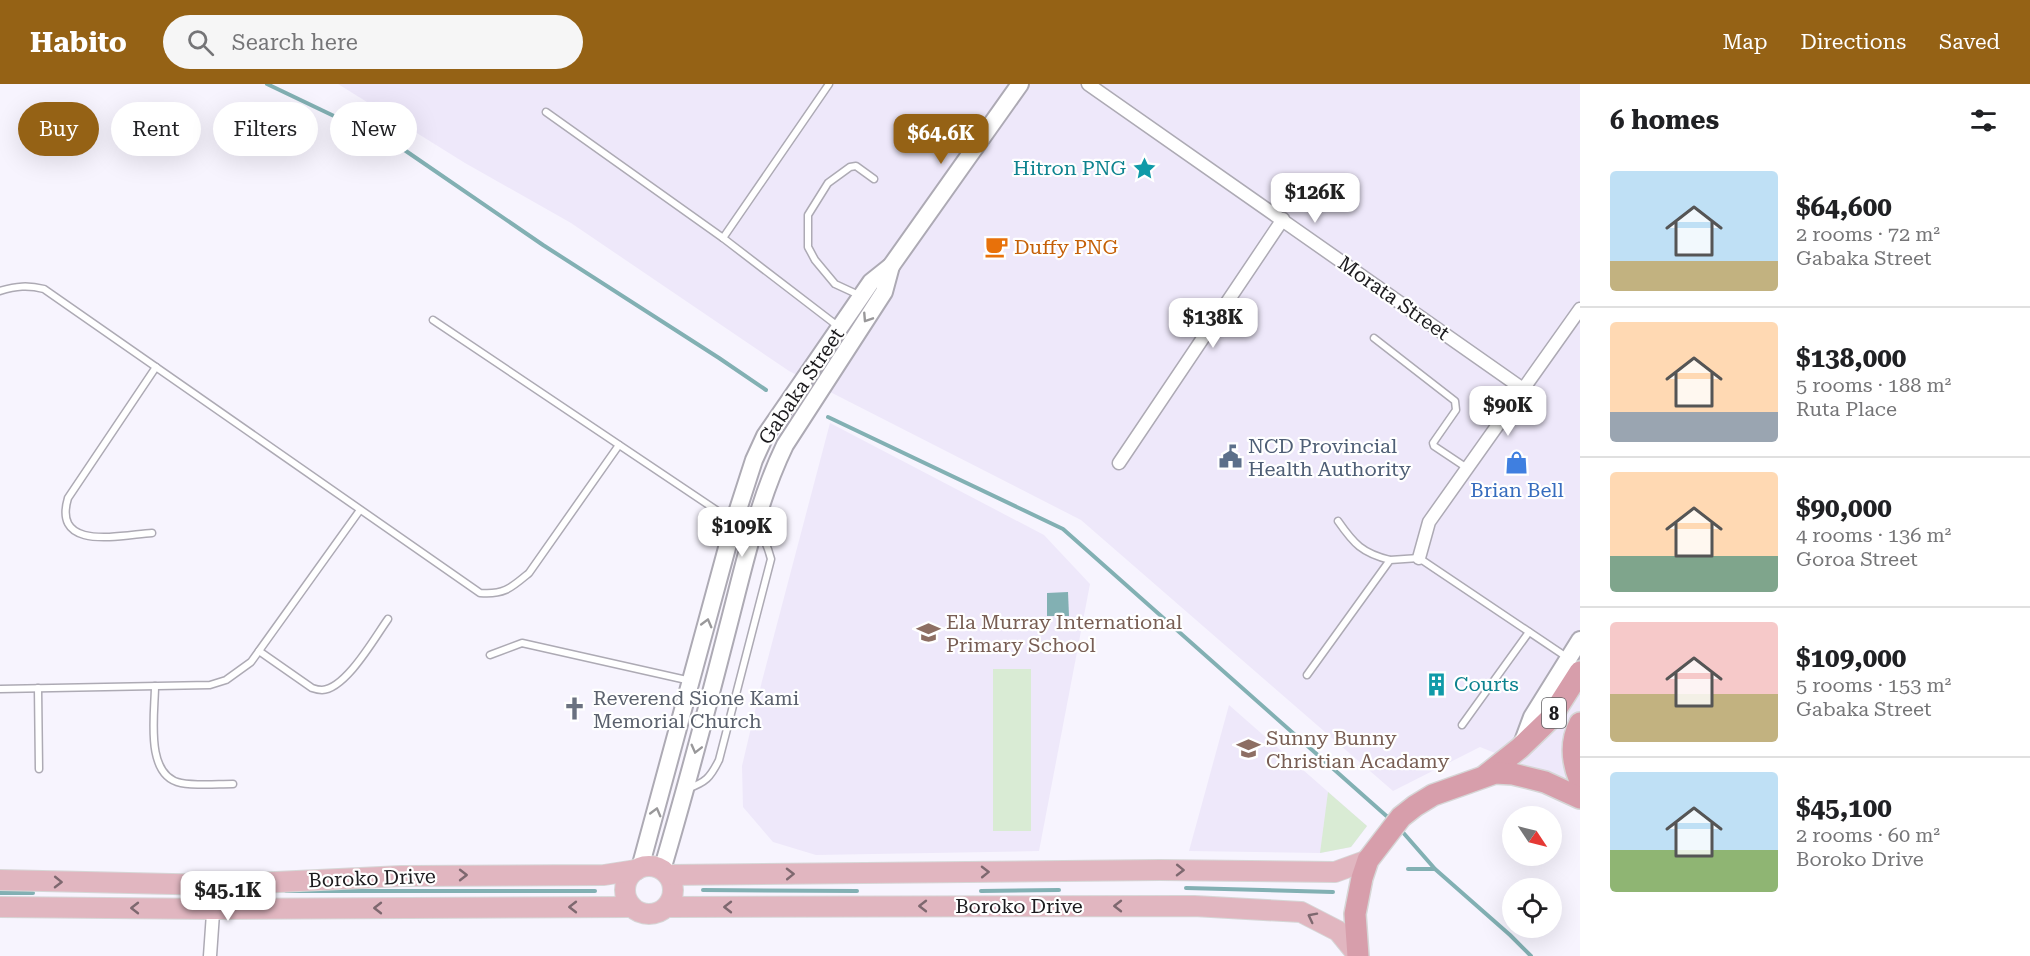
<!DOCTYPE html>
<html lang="en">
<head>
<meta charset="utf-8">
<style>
  body { margin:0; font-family:"Roboto Serif",serif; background:#f6f6f6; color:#202124; height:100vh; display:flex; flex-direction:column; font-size:22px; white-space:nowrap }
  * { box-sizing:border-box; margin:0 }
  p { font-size:20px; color:#757577 }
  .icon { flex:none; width:33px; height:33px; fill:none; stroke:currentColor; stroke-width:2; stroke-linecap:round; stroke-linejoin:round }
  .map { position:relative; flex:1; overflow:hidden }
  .panel { display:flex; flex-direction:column; background:#fff; width:450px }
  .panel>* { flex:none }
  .banner { position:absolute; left:18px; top:18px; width:570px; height:54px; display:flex; gap:12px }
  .needle { width:39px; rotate:125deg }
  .fabs { position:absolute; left:1502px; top:722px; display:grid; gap:12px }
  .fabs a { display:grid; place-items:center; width:60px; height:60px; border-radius:50%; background:#fff; box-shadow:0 6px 24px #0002; font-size:30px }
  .price { position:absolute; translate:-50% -51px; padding:0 14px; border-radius:12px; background:#fff; color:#222; font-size:20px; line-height:39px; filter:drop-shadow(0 2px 3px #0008) }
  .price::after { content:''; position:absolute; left:50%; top:36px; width:18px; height:14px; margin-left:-9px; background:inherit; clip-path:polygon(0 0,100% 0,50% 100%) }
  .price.current { background:#956215; color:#fff }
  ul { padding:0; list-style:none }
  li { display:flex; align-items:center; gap:18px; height:150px; padding:0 30px }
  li+li { border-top:2px solid #e0e0e0 }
  li span { display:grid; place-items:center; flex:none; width:168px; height:120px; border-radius:6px; color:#555 }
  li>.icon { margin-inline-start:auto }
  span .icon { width:72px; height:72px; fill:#fffc; stroke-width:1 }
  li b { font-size:26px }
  h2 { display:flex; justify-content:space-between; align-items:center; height:72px; padding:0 30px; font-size:26px }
  .pill { padding:0 21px; border-radius:27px; background:#fff; box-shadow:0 6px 24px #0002; font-size:21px; line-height:54px }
  .pill.current { background:#956215; color:#fff }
  header { display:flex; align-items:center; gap:36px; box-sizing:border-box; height:84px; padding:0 30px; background:#956215; color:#fff }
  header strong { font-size:28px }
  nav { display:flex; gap:33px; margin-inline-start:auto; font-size:21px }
  .search { width:420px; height:54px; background:#f6f6f6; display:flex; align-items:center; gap:15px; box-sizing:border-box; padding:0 21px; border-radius:33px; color:#757577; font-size:22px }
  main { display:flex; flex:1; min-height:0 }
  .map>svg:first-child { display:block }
  .built { fill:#eee8fa }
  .green { fill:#d9ebd4 }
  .water { fill:#82b0b3 }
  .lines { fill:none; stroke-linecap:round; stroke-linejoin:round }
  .stream { stroke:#82b0b3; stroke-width:4 }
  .service-casing { stroke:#adaab4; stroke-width:9 }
  .minor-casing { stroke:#adaab4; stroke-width:15 }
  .tertiary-casing { stroke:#adaab4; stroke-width:20 }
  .primary-casing { stroke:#d6d6d6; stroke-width:22 }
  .trunk-casing { stroke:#d6d6d6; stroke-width:24 }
  .service { stroke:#fff; stroke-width:6 }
  .minor { stroke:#fff; stroke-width:12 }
  .tertiary { stroke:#fff; stroke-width:16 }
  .primary { stroke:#e1b6c0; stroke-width:20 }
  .trunk { stroke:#d79eab; stroke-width:21 }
  .oneway { stroke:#99989a }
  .oneway2 { stroke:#7e686f }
  .labels { text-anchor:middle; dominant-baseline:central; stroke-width:4.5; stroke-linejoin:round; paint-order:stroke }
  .shield { fill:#fff; stroke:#605f62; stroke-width:1.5 }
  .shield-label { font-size:18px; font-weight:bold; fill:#1c1b1e }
  .culture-label { font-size:20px; fill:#0d838f; stroke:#fff; text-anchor:end }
  .food-label { font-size:20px; fill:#c56008; stroke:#fff; text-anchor:start }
  .street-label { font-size:20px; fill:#1c1b1e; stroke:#fff }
  .service-label { font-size:20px; fill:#4e5e75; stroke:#fff; text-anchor:start }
  .shop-label { font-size:20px; fill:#366cbe; stroke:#fff }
  .education-label { font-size:20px; fill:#785e54; stroke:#fff; text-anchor:start }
  .worship-label { font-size:20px; fill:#5b616d; stroke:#fff; text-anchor:start }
</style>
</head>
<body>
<header>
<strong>Habito</strong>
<div class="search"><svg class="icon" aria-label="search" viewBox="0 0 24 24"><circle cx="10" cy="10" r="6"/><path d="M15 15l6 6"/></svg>Search here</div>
<nav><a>Map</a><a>Directions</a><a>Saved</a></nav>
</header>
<main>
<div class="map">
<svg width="1580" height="872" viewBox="0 0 1580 872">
  <rect width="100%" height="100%" fill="#f7f4fe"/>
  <g class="built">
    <path d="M338 0H1580V703L1480 663 1393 707 1081 436 789 287 571 139 465 79Z"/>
    <path d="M830 339 1044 451 1090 500 1039 767 816 771 773 758 743 723 742 682 762 597Z"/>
    <path d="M1229 621 1367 742 1351 763 1320 769 1189 767Z"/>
  </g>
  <g class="green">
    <rect x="993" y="585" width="38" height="162"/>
    <path d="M1328 708 1367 742 1351 763 1320 769Z"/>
  </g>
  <path class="water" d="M1068 508 1069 532H1047V509Z"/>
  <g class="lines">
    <g class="stream">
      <path d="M267 0 403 65 543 161 719 274 766 306"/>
      <path d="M828 333 1063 445 1391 736"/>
      <path d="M1400 745 1435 785 1510 851 1531 872"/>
      <path d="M1408 785H1434"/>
      <path d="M1186 804 1333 808"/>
      <path d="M703 806 857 807"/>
      <path d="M286 807H595"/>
      <path d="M981 807 1059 806"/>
      <path d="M0 809H33"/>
    </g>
    <defs>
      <g id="service">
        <path d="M546 28 723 154 839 243"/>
        <path d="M723 154 829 0"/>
        <path d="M0 207C16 202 28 201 44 205L480 509C504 511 511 504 529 489L619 361"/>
        <path d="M861 212 835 200 815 176 808 163V131L828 99 850 83 856 82 874 95"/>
        <path d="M433 236 734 438C759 444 764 449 771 475L719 676C710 694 706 698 687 705"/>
        <path d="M1374 254 1455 317 1456 326 1433 359 1434 362 1467 384"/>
        <path d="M1338 437C1354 460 1362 469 1390 476"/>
        <path d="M152 449C121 451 52 468 68 414L156 283"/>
        <path d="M259 567 312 604C315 605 318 606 322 606 346 605 375 553 388 535"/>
        <path d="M490 571 522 559 691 597"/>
        <path d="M1307 591 1390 476 1419 474 1568 574"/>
        <path d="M155 602C155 629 144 692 181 699 197 702 217 700 233 700"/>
        <path d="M38 604 39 685"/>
        <path d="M0 605 210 601 226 596 251 578 360 426"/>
        <path d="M1462 641 1529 548"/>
      </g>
      <g id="minor">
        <path d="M1088 0 1523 305"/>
        <path d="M1119 379 1283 135"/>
        <path d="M1419 474 1429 438 1580 225"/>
        <path d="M210 872 215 801"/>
      </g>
      <g id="tertiary">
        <path d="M1522 660 1532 633 1580 556"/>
        <path d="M640 784 734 438 754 376 765 352 871 198 891 182 1020 0"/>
        <path d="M662 786C686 705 707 625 728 543 744 482 757 419 785 361L884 208 891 182"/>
      </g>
      <g id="primary">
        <circle cx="649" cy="806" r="24"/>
        <path d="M668 791 1160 786 1335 788 1368 776"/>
        <path d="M0 796 215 801 402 792 604 791 636 786"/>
        <path d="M0 823 214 825 632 823"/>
        <path d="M667 823 1194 822 1301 828 1338 847 1356 869"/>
      </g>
      <g id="trunk">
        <path d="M1580 639C1570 658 1572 678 1580 697"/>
        <path d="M1486 691 1520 664 1550 635 1580 588"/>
        <path d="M1358 872 1355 830 1362 794 1368 776 1401 733 1415 722 1433 711 1495 689 1513 690 1545 698 1580 714"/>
      </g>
    </defs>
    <use href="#service" class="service-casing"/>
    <use href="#minor" class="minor-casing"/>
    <use href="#tertiary" class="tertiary-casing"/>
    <use href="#primary" class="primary-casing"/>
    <use href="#trunk" class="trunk-casing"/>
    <use href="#service" class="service"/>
    <use href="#minor" class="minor"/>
    <use href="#tertiary" class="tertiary"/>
    <use href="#primary" class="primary"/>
    <use href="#trunk" class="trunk"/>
  </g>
  <defs><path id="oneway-chevron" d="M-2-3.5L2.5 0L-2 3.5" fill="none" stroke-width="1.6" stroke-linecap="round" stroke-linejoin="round" transform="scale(1.5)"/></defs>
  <g class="oneway">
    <use href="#oneway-chevron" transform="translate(867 234) rotate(123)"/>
    <use href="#oneway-chevron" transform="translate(707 539) rotate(-75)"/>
    <use href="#oneway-chevron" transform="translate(696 665) rotate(104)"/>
    <use href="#oneway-chevron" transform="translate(656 728) rotate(-75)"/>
  </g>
  <g class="oneway2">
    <use href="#oneway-chevron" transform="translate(1180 786) rotate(1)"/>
    <use href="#oneway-chevron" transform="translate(985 788) rotate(-1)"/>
    <use href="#oneway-chevron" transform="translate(790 790) rotate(-1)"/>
    <use href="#oneway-chevron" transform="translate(463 791)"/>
    <use href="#oneway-chevron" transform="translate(58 798) rotate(1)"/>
    <use href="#oneway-chevron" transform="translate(923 822) rotate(180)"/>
    <use href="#oneway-chevron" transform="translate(1118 822) rotate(180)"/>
    <use href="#oneway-chevron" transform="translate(573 823) rotate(180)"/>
    <use href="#oneway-chevron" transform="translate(728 823) rotate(180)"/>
    <use href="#oneway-chevron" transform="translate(135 824) rotate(-180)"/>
    <use href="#oneway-chevron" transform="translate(378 824) rotate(180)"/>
    <use href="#oneway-chevron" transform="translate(1312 833) rotate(-153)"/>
  </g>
  <defs>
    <symbol id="sight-bare" viewBox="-9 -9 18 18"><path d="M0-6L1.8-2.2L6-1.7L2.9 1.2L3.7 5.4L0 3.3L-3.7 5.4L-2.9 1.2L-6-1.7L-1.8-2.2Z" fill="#0f9aa8" stroke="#fff" stroke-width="2.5" paint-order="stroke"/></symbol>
    <symbol id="cafe-bare" viewBox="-9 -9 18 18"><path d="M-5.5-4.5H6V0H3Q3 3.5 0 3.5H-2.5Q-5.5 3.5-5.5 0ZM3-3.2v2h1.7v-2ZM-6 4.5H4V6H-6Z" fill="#e8710a" stroke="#fff" stroke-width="2.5" paint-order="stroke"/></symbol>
    <symbol id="civic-bare" viewBox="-9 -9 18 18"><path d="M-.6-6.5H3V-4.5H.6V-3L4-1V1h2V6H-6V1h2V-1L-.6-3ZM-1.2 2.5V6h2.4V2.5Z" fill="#5c6f8a" stroke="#fff" stroke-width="2.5" paint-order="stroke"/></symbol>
    <symbol id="shop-bare" viewBox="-9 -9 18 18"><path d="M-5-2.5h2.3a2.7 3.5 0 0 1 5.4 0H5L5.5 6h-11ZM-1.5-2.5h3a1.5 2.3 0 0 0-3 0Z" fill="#3f7fe0" stroke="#fff" stroke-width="2.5" paint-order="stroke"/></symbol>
    <symbol id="school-bare" viewBox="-9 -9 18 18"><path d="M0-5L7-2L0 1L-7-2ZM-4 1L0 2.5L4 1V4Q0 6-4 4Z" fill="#8d6e63" stroke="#fff" stroke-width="2.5" paint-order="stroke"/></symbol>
    <symbol id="building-bare" viewBox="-9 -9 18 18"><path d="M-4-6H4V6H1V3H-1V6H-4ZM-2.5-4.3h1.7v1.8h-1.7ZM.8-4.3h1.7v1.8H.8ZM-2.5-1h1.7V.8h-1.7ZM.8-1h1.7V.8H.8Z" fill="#0f9aa8" stroke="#fff" stroke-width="2.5" paint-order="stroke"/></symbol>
    <symbol id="church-bare" viewBox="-9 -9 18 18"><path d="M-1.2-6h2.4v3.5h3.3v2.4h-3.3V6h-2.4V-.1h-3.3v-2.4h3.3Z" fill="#6b7280" stroke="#fff" stroke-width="2.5" paint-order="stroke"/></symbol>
  </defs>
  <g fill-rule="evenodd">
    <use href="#sight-bare" x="1128" y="68" width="33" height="33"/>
    <use href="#cafe-bare" x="980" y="146" width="33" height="33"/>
    <use href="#civic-bare" x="1214" y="356" width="33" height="33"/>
    <use href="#shop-bare" x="1500" y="362" width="33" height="33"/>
    <use href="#school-bare" x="912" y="532" width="33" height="33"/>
    <use href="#building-bare" x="1420" y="584" width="33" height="33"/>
    <use href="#church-bare" x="558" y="608" width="33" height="33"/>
    <use href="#school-bare" x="1232" y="648" width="33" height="33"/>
  </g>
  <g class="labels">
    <rect class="shield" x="1542" y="614" width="24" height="30" rx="4.5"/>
    <g class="shield-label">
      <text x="1554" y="629">8</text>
    </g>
    <g class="culture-label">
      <text x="1126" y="84">Hitron PNG</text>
      <text x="1454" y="600" text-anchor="start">Courts</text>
    </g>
    <g class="food-label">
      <text x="1014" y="163">Duffy PNG</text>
    </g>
    <g class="street-label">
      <text transform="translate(1394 214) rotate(35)">Morata Street</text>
      <text transform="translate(801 302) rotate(-56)">Gabaka Street</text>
      <text transform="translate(372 794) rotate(-2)">Boroko Drive</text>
      <text x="1019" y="822">Boroko Drive</text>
    </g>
    <g class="service-label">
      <text x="1248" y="362">NCD Provincial<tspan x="1248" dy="23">Health Authority</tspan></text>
    </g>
    <g class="shop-label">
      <text x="1517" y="406">Brian Bell</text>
    </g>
    <g class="education-label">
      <text x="946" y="538">Ela Murray International<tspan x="946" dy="23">Primary School</tspan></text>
      <text x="1266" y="654">Sunny Bunny<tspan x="1266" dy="23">Christian Acadamy</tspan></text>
    </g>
    <g class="worship-label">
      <text x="593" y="614">Reverend Sione Kami<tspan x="593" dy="23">Memorial Church</tspan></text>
    </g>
  </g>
</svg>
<div class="fabs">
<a><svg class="needle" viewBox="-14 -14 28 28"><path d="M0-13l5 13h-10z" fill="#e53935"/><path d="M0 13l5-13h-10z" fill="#757577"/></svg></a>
<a><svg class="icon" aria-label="locate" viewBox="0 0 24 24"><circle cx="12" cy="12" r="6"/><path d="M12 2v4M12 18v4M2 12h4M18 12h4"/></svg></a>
</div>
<b class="price current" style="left:941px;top:81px">$64.6K</b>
<b class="price" style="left:1315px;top:140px">$126K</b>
<b class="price" style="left:1213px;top:265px">$138K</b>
<b class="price" style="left:1508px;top:353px">$90K</b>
<b class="price" style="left:742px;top:474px">$109K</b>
<b class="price" style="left:228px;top:838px">$45.1K</b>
<div class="banner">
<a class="pill current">Buy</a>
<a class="pill">Rent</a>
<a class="pill">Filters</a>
<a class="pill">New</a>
</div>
</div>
<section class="panel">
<h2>6 homes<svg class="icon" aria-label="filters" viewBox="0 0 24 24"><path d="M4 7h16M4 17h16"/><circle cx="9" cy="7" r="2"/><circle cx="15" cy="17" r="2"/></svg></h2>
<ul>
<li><span style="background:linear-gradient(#bfe0f5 75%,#c2b280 0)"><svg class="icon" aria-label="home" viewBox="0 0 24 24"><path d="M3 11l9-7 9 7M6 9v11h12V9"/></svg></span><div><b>$64,600</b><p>2 rooms · 72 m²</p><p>Gabaka Street</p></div></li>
<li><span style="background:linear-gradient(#ffd9b3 75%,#9aa5b1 0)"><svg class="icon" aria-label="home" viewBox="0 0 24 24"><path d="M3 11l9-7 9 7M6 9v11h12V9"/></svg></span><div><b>$138,000</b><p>5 rooms · 188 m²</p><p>Ruta Place</p></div></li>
<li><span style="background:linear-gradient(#ffd9b3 70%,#7fa58c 0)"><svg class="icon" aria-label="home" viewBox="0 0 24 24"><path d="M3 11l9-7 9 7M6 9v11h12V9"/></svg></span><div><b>$90,000</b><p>4 rooms · 136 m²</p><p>Goroa Street</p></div></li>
<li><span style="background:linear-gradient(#f6c9c9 60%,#c2b280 0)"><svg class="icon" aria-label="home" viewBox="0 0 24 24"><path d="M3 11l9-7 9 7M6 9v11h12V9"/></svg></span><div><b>$109,000</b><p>5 rooms · 153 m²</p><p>Gabaka Street</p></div></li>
<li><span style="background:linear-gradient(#bfe0f5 65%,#8fb573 0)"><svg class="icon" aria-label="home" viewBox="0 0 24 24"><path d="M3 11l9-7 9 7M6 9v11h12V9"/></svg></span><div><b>$45,100</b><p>2 rooms · 60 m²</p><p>Boroko Drive</p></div></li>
</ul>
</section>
</main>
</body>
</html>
